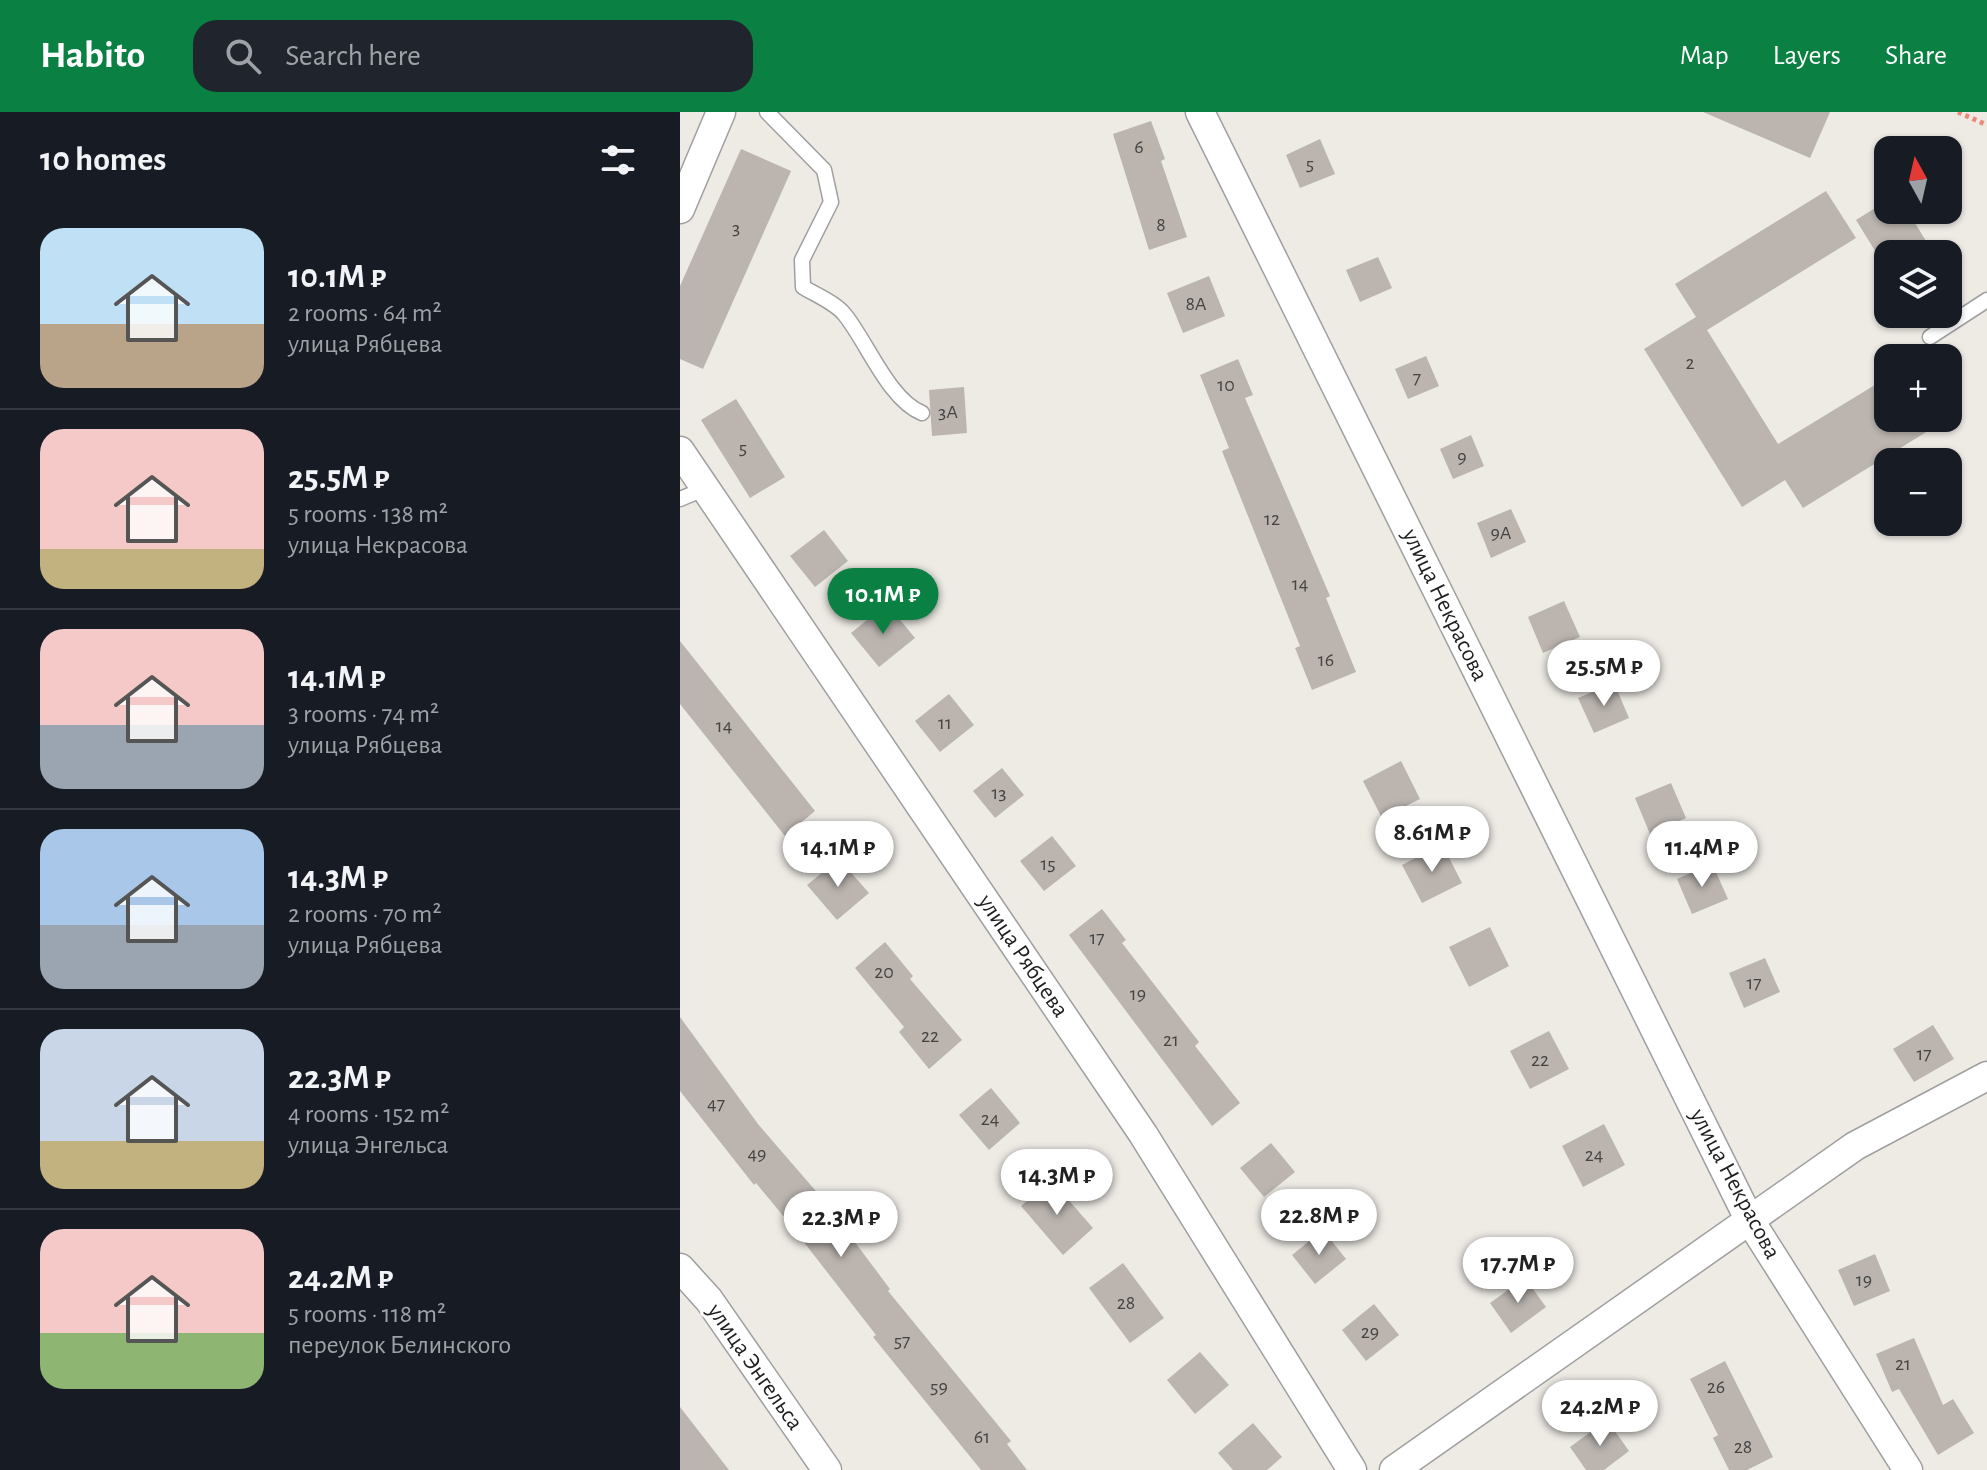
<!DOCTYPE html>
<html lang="en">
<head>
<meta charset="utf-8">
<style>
  body { margin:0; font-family:"Alegreya Sans",sans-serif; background:#20242c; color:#f1f3f6; height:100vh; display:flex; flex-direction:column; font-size:30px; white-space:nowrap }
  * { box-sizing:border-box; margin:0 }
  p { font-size:26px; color:#9ea1a6 }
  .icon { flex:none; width:44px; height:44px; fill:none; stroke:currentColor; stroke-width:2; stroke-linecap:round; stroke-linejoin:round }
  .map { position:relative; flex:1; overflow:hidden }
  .details { display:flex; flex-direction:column; background:#171b24; width:680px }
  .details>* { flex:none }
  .needle { width:52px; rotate:352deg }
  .controls { position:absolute; left:1194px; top:24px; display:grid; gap:16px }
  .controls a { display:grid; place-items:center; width:88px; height:88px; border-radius:16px; background:#171b24; box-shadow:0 2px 6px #0004; font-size:40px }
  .price { position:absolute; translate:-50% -68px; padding:0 18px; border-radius:28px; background:#fff; color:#222; font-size:26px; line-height:52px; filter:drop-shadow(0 2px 4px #0008) }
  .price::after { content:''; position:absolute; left:50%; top:48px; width:24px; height:18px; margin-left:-12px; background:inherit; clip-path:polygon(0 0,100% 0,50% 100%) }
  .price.active { background:#0b8043; color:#fff }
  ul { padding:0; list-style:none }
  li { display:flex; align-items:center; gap:24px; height:200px; padding:0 40px }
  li+li { border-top:2px solid #363941 }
  li span { display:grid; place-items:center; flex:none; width:224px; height:160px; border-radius:24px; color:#555 }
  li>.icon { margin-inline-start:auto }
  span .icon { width:96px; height:96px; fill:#fffc; stroke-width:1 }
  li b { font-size:34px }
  h2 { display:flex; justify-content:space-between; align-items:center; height:96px; padding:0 40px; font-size:34px }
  header { display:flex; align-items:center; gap:48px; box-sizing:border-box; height:112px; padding:0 40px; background:#0b8043; color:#fff }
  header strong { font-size:38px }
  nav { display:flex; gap:44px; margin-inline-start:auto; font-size:28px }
  .search { width:560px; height:72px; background:#20242c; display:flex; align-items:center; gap:20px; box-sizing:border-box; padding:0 28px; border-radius:24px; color:#9ea1a6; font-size:30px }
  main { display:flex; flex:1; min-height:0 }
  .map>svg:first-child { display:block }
  .building { fill:#bbb4af }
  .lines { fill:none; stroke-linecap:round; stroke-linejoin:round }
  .lane-casing { stroke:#9f9f9f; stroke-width:17 }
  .street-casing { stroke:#9f9f9f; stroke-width:31 }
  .path { stroke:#e98a7c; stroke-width:5; stroke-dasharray:4 4; stroke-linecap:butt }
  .lane { stroke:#fff; stroke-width:14 }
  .street { stroke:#fff; stroke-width:28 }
  .labels { text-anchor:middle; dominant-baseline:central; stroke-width:6; stroke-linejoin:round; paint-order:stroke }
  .number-label { font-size:20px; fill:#454442 }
  .street-label { font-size:24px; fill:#1e1e1e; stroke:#fff }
</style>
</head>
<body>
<header>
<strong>Habito</strong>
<div class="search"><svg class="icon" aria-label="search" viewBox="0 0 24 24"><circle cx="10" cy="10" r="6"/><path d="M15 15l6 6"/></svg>Search here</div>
<nav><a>Map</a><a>Layers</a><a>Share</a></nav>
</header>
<main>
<section class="details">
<h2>10 homes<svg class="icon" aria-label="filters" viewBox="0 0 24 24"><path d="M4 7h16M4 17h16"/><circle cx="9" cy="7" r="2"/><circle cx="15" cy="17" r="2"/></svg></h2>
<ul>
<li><span style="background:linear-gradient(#bfe0f5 60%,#b9a48a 0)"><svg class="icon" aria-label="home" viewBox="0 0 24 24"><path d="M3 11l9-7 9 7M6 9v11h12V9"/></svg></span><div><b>10.1M ₽</b><p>2 rooms · 64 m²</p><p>улица Рябцева</p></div></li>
<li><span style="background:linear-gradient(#f6c9c9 75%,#c2b280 0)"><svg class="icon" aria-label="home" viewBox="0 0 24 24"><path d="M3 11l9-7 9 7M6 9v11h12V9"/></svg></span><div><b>25.5M ₽</b><p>5 rooms · 138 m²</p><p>улица Некрасова</p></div></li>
<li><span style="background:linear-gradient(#f6c9c9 60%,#9aa5b1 0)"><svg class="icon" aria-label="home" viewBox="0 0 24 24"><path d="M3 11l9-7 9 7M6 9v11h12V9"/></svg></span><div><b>14.1M ₽</b><p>3 rooms · 74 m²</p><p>улица Рябцева</p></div></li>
<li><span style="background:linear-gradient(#a9c7e8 60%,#9aa5b1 0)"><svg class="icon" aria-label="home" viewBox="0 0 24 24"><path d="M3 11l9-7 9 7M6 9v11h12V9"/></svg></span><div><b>14.3M ₽</b><p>2 rooms · 70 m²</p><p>улица Рябцева</p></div></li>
<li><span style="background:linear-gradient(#c9d6e8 70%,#c2b280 0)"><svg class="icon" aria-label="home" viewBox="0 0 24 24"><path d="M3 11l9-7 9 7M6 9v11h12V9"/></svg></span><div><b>22.3M ₽</b><p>4 rooms · 152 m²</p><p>улица Энгельса</p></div></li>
<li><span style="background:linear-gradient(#f6c9c9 65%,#8fb573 0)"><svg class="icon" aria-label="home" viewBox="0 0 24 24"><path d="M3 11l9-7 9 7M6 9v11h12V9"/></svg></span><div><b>24.2M ₽</b><p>5 rooms · 118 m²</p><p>переулок Белинского</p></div></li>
</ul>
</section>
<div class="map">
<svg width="1307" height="1358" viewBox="0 0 1307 1358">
  <rect width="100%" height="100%" fill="#eeebe5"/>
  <g class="building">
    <path d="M1023 0H1150L1130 46Z"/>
    <path d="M471 9 485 47 481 49 507 125 469 138 433 22Z"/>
    <path d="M640 27 655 62 620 76 606 43Z"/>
    <path d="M61 37 111 59 23 257 0 247V174Z"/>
    <path d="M1146 79 1176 126 1027 218 1098 332 1208 265V306H1269L1123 396 1105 368 1062 395 964 237 1016 205 995 172Z"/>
    <path d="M1208 88V98H1227L1254 142H1197L1176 108Z"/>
    <path d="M698 145 712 176 680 190 666 158Z"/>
    <path d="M529 164 545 204 503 221 487 181Z"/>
    <path d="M746 244 759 274 728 287 715 257Z"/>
    <path d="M558 247 573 283 565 286 650 484 646 486 676 560 632 578 615 536 620 534 542 339 549 336 520 263Z"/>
    <path d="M284 275 287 321 252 324 249 278Z"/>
    <path d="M56 287 105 365 70 386 21 308Z"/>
    <path d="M791 323 804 354 773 367 760 337Z"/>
    <path d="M831 397 846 430 811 446 797 411Z"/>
    <path d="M144 418 168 449 135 475 110 444Z"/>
    <path d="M884 489 900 525 863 541 848 505Z"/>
    <path d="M207 492 235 526 199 555 171 521Z"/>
    <path d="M0 529 135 699 105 724 0 592Z"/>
    <path d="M934 571 949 606 914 621 898 586Z"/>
    <path d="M269 582 294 613 260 640 235 609Z"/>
    <path d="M721 649 740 687 702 706 683 669Z"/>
    <path d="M322 656 344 683 315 706 293 679Z"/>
    <path d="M991 671 1006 706 970 722 955 686Z"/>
    <path d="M372 724 396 754 364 779 340 749Z"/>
    <path d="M762 732 782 771 742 791 722 753Z"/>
    <path d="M159 747 189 781 157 808 127 773Z"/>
    <path d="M1032 751 1048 787 1012 802 997 767Z"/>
    <path d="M422 797 446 828 442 831 519 930 515 934 560 991 532 1014 389 823Z"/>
    <path d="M810 815 829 854 789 875 769 835Z"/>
    <path d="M205 830 233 864 230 867 282 928 249 957 219 920 224 915 175 856Z"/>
    <path d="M1085 846 1100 880 1064 896 1049 861Z"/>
    <path d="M0 905 78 1012 141 1085 210 1177 208 1179 331 1329 327 1332 347 1358H301L193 1225 196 1223 109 1111 76 1071 74 1073 0 979Z"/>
    <path d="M1253 913 1274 947 1234 970 1213 937Z"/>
    <path d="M869 919 889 957 850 977 830 939Z"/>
    <path d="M311 976 340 1011 309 1038 279 1003Z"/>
    <path d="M924 1012 945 1053 903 1075 882 1034Z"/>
    <path d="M591 1031 615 1060 584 1085 560 1056Z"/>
    <path d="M371 1068 413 1116 383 1143 341 1094Z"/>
    <path d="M643 1118 666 1147 635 1172 612 1143Z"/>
    <path d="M1195 1142 1210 1179 1174 1194 1158 1158Z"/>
    <path d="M443 1151 484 1206 450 1231 409 1176Z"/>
    <path d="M845 1166 866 1195 831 1221 810 1191Z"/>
    <path d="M694 1192 719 1223 686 1249 662 1218Z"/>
    <path d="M1234 1226 1263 1293 1273 1287 1294 1321 1258 1343 1219 1277 1212 1280 1196 1242Z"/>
    <path d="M520 1240 549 1273 515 1302 487 1268Z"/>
    <path d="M1045 1249 1093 1345 1067 1358H1049L1033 1326 1038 1323 1010 1267Z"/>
    <path d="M0 1295 49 1358H0Z"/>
    <path d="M927 1308 949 1339 924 1358H906L890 1335Z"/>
    <path d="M573 1311 602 1345 587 1358H553L538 1341Z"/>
  </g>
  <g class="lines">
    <defs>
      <g id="lane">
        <path d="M87 0 144 58 151 90 122 148 123 175C136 183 156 191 165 203 187 230 209 288 242 301"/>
        <path d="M1250 225 1307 188"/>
        <path d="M0 387 24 377"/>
      </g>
      <g id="street">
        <path d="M520 0 1069 1107 1228 1358"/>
        <path d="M0 97 41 0"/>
        <path d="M0 339 463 1022 672 1358"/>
        <path d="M0 1156 29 1188 147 1358"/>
        <path d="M714 1358 1175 1034 1307 964"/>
      </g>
    </defs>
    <use href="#lane" class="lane-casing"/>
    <use href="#street" class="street-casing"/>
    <path class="path" d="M1278 0 1307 13"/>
    <use href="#lane" class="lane"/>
    <use href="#street" class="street"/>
  </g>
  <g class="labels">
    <g class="number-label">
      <text x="459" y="35">6</text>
      <text x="630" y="52">5</text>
      <text x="481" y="113">8</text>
      <text x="56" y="116">3</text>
      <text x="516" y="192">8А</text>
      <text x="1010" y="251">2</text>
      <text x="737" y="266">7</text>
      <text x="546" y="273">10</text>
      <text x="268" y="300">3А</text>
      <text x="63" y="336">5</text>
      <text x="782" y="345">9</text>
      <text x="592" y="407">12</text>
      <text x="821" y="421">9А</text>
      <text x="620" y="472">14</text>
      <text x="646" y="548">16</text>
      <text x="265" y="611">11</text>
      <text x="44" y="614">14</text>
      <text x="319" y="681">13</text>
      <text x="368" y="752">15</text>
      <text x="417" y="826">17</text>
      <text x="204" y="860">20</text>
      <text x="1074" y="871">17</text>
      <text x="458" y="882">19</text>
      <text x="250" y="924">22</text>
      <text x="491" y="928">21</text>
      <text x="1244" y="942">17</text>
      <text x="860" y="948">22</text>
      <text x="36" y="992">47</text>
      <text x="310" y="1007">24</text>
      <text x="77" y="1042">49</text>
      <text x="914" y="1043">24</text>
      <text x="1184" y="1168">19</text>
      <text x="446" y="1191">28</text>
      <text x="690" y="1220">29</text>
      <text x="222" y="1229">57</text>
      <text x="1223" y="1252">21</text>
      <text x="259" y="1275">59</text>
      <text x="1036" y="1275">26</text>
      <text x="302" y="1325">61</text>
      <text x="1063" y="1335">28</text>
    </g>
    <g class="street-label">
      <text transform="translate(765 493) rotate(64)">улица Некрасова</text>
      <text transform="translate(343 844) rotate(56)">улица Рябцева</text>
      <text transform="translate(1055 1072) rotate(62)">улица Некрасова</text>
      <text transform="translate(75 1255) rotate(55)">улица Энгельса</text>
    </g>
  </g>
</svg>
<div class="controls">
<a><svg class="needle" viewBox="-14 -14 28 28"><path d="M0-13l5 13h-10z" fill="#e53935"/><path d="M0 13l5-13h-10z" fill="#9ea1a6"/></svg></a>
<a><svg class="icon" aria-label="layers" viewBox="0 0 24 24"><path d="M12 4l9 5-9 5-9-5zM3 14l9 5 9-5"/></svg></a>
<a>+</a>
<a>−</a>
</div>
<b class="price active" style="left:203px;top:524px">10.1M ₽</b>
<b class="price" style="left:924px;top:596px">25.5M ₽</b>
<b class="price" style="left:752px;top:762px">8.61M ₽</b>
<b class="price" style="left:158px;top:777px">14.1M ₽</b>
<b class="price" style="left:1022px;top:777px">11.4M ₽</b>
<b class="price" style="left:377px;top:1105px">14.3M ₽</b>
<b class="price" style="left:639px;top:1145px">22.8M ₽</b>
<b class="price" style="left:161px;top:1147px">22.3M ₽</b>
<b class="price" style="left:838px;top:1193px">17.7M ₽</b>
<b class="price" style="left:920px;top:1336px">24.2M ₽</b>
</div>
</main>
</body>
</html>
